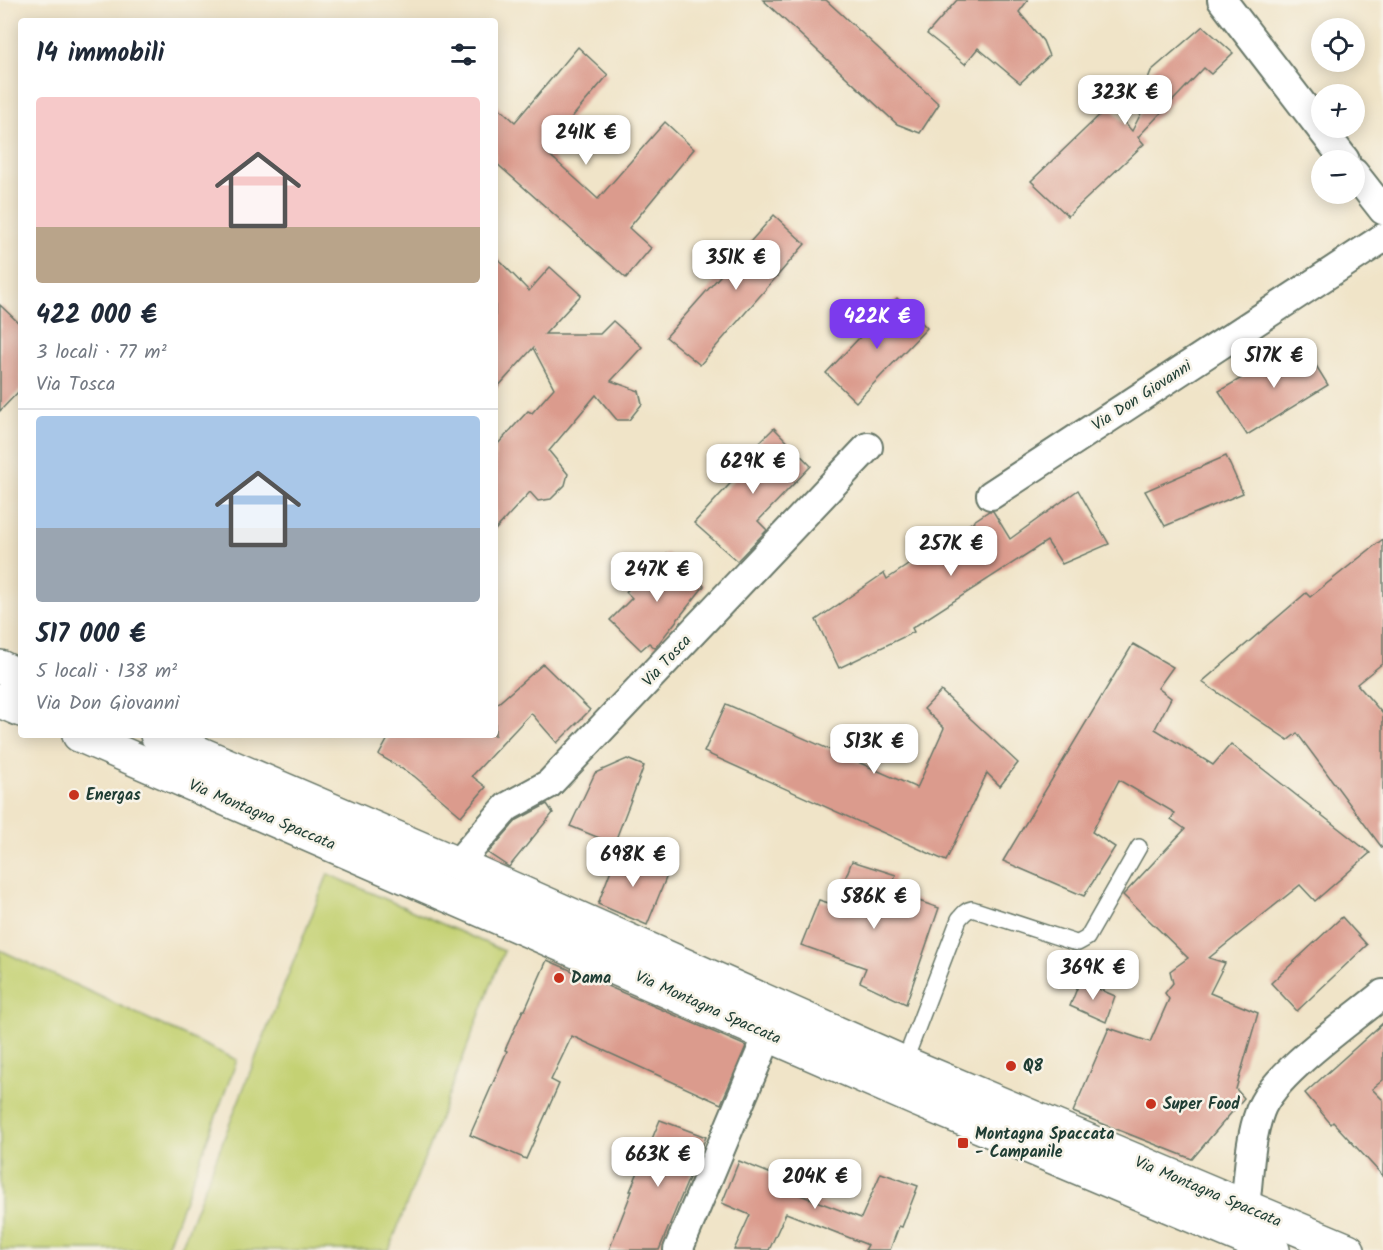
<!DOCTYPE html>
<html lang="it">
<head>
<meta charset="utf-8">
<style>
  body { margin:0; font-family:Kalam,sans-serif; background:#f2f2f3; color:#1f2937; height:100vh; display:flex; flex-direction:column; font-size:22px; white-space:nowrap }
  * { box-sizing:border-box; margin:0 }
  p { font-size:20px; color:#747a83 }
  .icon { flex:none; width:33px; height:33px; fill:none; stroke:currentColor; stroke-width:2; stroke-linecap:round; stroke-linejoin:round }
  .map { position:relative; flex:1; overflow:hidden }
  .details { position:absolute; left:18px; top:18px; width:480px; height:720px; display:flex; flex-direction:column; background:#fff; border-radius:6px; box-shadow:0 3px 15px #0003 }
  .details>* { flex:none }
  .tools { position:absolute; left:1311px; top:18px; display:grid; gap:12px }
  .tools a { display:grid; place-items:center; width:54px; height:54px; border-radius:50%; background:#fff; box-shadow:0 3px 15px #0003; font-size:30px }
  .price { position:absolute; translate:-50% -51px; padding:0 14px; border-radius:12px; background:#fff; color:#222; font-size:20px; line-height:39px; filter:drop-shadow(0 2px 3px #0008) }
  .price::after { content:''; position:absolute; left:50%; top:36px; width:18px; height:14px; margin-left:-9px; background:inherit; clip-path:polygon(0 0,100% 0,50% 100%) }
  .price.on { background:#7c3aed; color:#fff }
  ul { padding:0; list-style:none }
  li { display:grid; align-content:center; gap:12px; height:318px; padding:0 18px }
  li+li { border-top:2px solid #e0e1e3 }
  li span { display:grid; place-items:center; height:186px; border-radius:6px; color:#555 }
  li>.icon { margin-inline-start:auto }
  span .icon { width:108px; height:108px; fill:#fffc; stroke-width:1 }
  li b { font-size:26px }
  h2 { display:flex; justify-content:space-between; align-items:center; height:72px; padding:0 18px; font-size:26px }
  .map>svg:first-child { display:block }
  .green { fill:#c4d173; stroke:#728754; stroke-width:1.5 }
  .building { fill:#db9b8d }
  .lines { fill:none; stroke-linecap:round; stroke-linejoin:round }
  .lane-casing { stroke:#687768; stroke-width:18 }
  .street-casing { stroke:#687768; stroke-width:32 }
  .secondary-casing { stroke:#687768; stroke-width:36 }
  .lane { stroke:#fff; stroke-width:15 }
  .street { stroke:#fff; stroke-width:28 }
  .secondary { stroke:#fff; stroke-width:33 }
  .poi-dot { fill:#c8321e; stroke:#f7f3e8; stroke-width:2 }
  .labels { text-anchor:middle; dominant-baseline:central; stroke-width:5; stroke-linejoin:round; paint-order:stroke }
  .street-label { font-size:16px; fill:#1f3d34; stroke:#f7f3e8 }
  .poi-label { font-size:16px; font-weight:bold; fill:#1f3d34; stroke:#f7f3e8; text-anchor:start }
</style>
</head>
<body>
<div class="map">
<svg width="1383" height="1250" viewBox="0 0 1383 1250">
  <rect width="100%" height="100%" fill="#f7f3e8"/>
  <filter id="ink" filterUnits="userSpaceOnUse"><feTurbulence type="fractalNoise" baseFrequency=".0167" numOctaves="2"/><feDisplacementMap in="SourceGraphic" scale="12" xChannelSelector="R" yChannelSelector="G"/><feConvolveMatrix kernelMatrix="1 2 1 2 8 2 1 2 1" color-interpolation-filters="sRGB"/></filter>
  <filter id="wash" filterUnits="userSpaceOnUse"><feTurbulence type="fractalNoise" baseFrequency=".008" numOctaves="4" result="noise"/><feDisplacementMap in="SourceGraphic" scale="24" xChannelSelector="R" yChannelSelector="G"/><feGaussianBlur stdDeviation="1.35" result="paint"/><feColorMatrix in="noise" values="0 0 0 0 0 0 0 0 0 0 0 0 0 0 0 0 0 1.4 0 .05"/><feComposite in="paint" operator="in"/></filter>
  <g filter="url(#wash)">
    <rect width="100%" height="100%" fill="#f0e4c8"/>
    <g class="green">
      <path d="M328 874 504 951 389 1250H180Z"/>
      <path d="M0 950 237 1060 166 1250H0Z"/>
    </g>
    <g id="blocks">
      <g class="building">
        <path d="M763 0H826L939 104 920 133 897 124Z"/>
        <path d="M957 0H1028L1019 12 1043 41 1049 56 1020 83 978 48 965 64 927 34Z"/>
        <path d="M1203 26 1233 53 1211 74 1204 68 1138 137 1144 144 1068 216 1031 181 1109 106 1132 131 1154 88 1147 81 1151 71Z"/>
        <path d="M578 47 608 75 544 150 598 199 665 122 694 149 629 228 651 248 626 278 495 162V104L515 122Z"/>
        <path d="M774 215 805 244 700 365 666 337Z"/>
        <path d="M495 256 529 291 550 267 581 295 545 334H600L613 321 642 347 611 381 639 391 642 404 629 420H617L596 395 549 451 568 474 565 485 551 499 538 501 530 492 495 530V447L528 411 532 413 554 388 533 348 495 390Z"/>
        <path d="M897 298 927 328 856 402 826 373Z"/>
        <path d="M0 305 21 325V389L0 411Z"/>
        <path d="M1302 343 1328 385 1247 435 1219 391Z"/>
        <path d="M774 428 811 466 758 521 767 530 737 561 694 523 739 474 733 469Z"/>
        <path d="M1226 456 1243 493 1165 526 1145 491Z"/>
        <path d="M1078 490 1109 544 1062 564 1047 541 912 628 914 632 839 668 816 620 884 573 887 579 989 511H993L1010 539Z"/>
        <path d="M1383 539V663L1357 684 1383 714V849L1297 733 1288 740 1202 682 1306 593 1310 597Z"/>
        <path d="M667 553 704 586 655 648 649 643 641 650 610 620 632 598 626 592 638 577 643 581Z"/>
        <path d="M1133 644 1173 667 1158 688 1171 698 1155 729 1213 765 1231 744 1370 853 1315 901 1300 885 1209 958 1225 963 1210 993 1258 1013 1236 1089 1244 1098 1192 1159 1073 1112 1109 1028 1150 1042 1169 999 1165 993 1173 983 1170 971 1188 958 1123 895 1185 829 1171 819 1175 813 1119 780 1092 832 1115 847 1084 896 1003 861Z"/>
        <path d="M543 664 590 710 557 743 531 713 472 776 486 787 461 816 414 776 379 755 390 735H495V706Z"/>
        <path d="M941 691 1018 763 1000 786 987 773 946 861 704 752 726 704 917 788 944 728 924 709Z"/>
        <path d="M627 759 644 766 614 844 570 826 595 773Z"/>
        <path d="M547 804 553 813 509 867 488 853 517 820Z"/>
        <path d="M618 851 668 873 647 925 598 904Z"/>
        <path d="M852 861 896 875 890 891 939 908 906 1004 860 982 866 968 801 945 819 900 835 905Z"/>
        <path d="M1342 917 1367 945 1297 1011 1271 983Z"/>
        <path d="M547 960 746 1046 721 1104 572 1036 551 1080 559 1084 526 1159 470 1135 507 1051 505 1050 523 1010H525Z"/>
        <path d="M1080 981 1115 996 1106 1022 1070 1006Z"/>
        <path d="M1383 1023V1080L1372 1089 1383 1100V1176L1333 1122 1331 1124 1305 1093Z"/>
        <path d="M660 1120 706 1137 659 1250H609L632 1191H630Z"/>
        <path d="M739 1161 799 1185 795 1193 861 1218 881 1173 918 1186 902 1227 899 1226 890 1250H865L868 1245 786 1213 769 1250H734L750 1215 722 1203Z"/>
      </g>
    </g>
  </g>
  <g filter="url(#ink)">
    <use href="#blocks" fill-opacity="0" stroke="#687768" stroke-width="1.5"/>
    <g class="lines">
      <defs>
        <path id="lane" d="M904 1063 959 919C963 914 966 910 972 909L1073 942 1078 943 1087 938 1139 847"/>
        <g id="street">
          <path d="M1222 0 1345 160"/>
          <path d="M1354 173 1383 210"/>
          <path d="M991 495 1383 238"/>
          <path d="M457 864 507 807 549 784 868 447"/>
          <path d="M1245 1207C1249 1176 1249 1141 1260 1111 1273 1074 1351 1021 1383 994"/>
          <path d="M678 1250 768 1035"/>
        </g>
        <g id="secondary">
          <path d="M0 667 21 677"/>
          <path d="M0 701 21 710"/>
          <path d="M79 735 918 1100 1273 1250"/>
          <path d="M157 735 457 864 904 1063 1348 1250"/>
        </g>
      </defs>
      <use href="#lane" class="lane-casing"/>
      <use href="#street" class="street-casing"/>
      <use href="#secondary" class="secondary-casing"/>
      <use href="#lane" class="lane"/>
      <use href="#street" class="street"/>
      <use href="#secondary" class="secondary"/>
    </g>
  </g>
  <g class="poi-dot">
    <circle cx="74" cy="795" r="6"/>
    <circle cx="559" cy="978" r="6"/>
    <circle cx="1011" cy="1066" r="6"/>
    <circle cx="1151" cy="1104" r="6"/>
    <rect x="957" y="1137" width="12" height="12" rx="3"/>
  </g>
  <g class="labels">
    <g class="street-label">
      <text transform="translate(1142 396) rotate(-33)">Via Don Giovanni</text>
      <text transform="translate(667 661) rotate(-47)">Via Tosca</text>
      <text transform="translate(262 815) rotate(23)">Via Montagna Spaccata</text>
      <text transform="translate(708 1008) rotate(24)">Via Montagna Spaccata</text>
      <text transform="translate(1208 1192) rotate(23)">Via Montagna Spaccata</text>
    </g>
    <g class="poi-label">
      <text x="86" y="795">Energas</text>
      <text x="571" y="978">Dama</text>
      <text x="1023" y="1066">Q8</text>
      <text x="1163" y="1104">Super Food</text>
      <text x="975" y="1134">Montagna Spaccata<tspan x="975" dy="18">- Campanile</tspan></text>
    </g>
  </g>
</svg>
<div class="tools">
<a><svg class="icon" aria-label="locate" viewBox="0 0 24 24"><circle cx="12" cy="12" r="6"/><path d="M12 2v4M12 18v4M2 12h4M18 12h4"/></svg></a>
<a>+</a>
<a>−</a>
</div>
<b class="price" style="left:1125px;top:126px">323K €</b>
<b class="price" style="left:586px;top:166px">241K €</b>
<b class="price" style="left:736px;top:291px">351K €</b>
<b class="price on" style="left:877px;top:350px">422K €</b>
<b class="price" style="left:1274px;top:389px">517K €</b>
<b class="price" style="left:753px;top:495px">629K €</b>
<b class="price" style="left:951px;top:577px">257K €</b>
<b class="price" style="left:657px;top:603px">247K €</b>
<b class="price" style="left:874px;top:775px">513K €</b>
<b class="price" style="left:633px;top:888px">698K €</b>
<b class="price" style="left:874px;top:930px">586K €</b>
<b class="price" style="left:1093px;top:1001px">369K €</b>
<b class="price" style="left:658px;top:1188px">663K €</b>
<b class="price" style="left:815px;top:1210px">204K €</b>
<section class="details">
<h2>14 immobili<svg class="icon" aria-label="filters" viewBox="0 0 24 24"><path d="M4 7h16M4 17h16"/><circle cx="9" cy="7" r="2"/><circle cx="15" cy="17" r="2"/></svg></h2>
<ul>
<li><span style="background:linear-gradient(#f6c9c9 70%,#b9a48a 0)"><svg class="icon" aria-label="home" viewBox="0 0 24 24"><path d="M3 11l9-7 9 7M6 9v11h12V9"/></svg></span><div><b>422 000 €</b><p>3 locali · 77 m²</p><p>Via Tosca</p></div></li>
<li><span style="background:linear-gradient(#a9c7e8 60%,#9aa5b1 0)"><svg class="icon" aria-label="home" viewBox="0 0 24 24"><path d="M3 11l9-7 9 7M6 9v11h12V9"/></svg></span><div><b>517 000 €</b><p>5 locali · 138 m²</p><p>Via Don Giovanni</p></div></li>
</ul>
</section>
</div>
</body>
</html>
